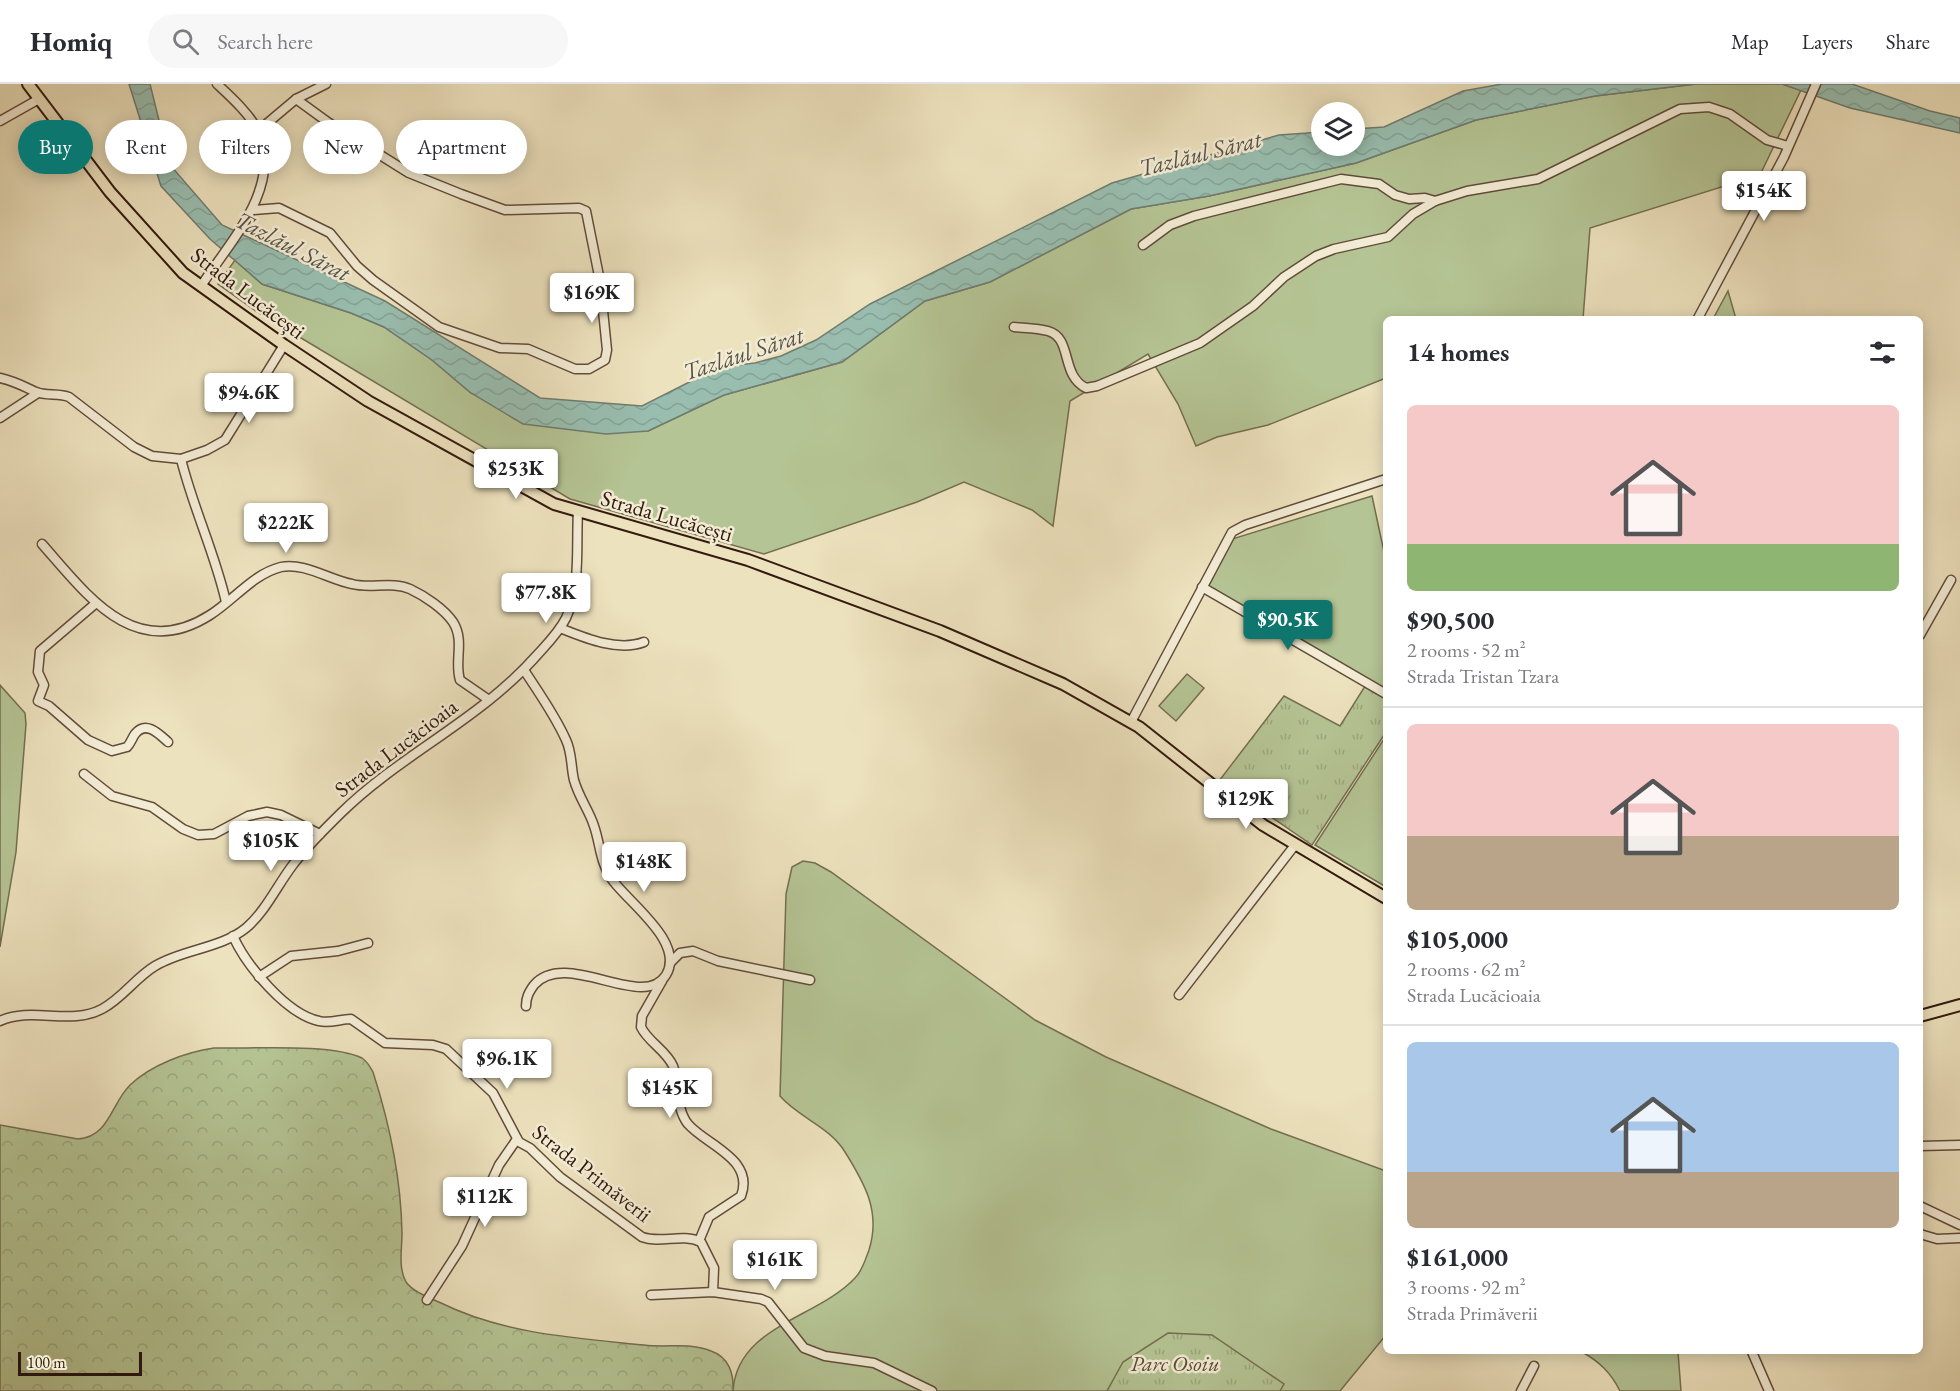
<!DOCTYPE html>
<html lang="en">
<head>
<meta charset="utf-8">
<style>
  body { margin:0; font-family:"EB Garamond",serif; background:#f7f7f7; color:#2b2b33; height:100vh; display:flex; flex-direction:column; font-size:22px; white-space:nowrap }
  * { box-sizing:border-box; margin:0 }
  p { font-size:20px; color:#7c7c81 }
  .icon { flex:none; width:33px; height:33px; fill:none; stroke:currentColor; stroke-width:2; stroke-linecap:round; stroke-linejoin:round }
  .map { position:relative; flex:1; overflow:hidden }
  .side { position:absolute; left:1383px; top:232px; width:540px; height:1038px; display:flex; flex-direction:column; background:#fff; border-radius:9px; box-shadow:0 3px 15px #0003 }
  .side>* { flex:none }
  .top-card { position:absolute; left:18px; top:36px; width:570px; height:54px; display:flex; gap:12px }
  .buttons { position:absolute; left:1311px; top:18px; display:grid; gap:12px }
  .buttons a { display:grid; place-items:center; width:54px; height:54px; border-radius:50%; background:#fff; box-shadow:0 3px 15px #0003; font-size:30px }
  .scale { position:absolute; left:18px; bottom:15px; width:124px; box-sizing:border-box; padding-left:6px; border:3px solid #331a0e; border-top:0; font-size:16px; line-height:21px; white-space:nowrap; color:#331a0e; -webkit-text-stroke:4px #f3ecd5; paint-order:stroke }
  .price { position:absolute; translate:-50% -51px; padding:0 14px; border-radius:6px; background:#fff; color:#222; font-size:20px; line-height:39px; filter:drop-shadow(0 2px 3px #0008) }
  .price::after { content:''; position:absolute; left:50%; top:36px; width:18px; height:14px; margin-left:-9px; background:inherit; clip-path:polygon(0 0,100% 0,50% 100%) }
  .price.selected { background:#0f766e; color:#fff }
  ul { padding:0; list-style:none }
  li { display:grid; align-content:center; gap:12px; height:318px; padding:0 24px }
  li+li { border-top:2px solid #e1e1e2 }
  li span { display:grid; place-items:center; height:186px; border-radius:9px; color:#555 }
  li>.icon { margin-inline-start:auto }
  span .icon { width:108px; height:108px; fill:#fffc; stroke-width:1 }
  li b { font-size:26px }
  h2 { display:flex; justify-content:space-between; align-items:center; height:72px; padding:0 24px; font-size:26px }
  .chip { padding:0 21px; border-radius:27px; background:#fff; box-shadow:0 3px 15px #0003; font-size:21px; line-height:54px }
  .chip.selected { background:#0f766e; color:#fff }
  header { display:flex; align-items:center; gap:36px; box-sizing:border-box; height:84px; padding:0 30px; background:#fff; border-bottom:2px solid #e1e1e2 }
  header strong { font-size:28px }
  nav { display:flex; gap:33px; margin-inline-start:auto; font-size:21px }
  .search { width:420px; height:54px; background:#f7f7f7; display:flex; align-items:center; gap:15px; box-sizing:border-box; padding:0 21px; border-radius:33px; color:#7c7c81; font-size:22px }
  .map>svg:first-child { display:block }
  .grass { fill:#b5c494; stroke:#746f51; stroke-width:1.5 }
  .forest { fill:url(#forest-crowns); stroke:#746f51; stroke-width:1.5 }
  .park { fill:url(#park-tufts); stroke:#746f51; stroke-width:1.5 }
  .water { fill:url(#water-waves); stroke:#707c6f; stroke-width:1.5 }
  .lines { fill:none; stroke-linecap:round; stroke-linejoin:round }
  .minor-casing { stroke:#624c3a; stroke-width:11 }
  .major-casing { stroke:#331a0e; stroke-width:14 }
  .minor { stroke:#f3ecd5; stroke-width:8 }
  .major { stroke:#ede2be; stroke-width:10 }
  .labels { text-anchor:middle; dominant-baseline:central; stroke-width:5; stroke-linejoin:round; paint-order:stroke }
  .street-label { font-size:22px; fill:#331a0e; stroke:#f3ecd5 }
  .park-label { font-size:22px; font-style:italic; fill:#5a4d36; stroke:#f3ecd5 }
  .water-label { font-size:24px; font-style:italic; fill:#575347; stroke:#f3ecd5 }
</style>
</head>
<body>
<header>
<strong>Homiq</strong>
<div class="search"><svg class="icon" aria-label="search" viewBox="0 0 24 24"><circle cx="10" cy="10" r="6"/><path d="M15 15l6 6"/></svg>Search here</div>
<nav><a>Map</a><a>Layers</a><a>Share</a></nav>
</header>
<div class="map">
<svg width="1960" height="1307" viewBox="0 0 1960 1307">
  <defs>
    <pattern id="forest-crowns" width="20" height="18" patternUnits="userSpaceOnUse" patternTransform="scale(1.5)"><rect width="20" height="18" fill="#b5c494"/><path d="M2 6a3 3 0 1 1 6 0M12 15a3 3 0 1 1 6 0" fill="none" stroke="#9ca87e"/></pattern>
    <pattern id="park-tufts" width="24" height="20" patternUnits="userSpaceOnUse" patternTransform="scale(1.5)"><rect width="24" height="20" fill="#b5c494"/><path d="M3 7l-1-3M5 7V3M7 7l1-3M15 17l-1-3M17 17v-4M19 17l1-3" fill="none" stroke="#9ca87e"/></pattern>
    <pattern id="water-waves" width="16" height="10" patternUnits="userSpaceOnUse" patternTransform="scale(1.5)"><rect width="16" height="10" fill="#99beb0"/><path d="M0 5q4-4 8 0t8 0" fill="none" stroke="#84a396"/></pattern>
  </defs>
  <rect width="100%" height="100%" fill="#ede2be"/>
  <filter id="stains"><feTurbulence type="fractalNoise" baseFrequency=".00333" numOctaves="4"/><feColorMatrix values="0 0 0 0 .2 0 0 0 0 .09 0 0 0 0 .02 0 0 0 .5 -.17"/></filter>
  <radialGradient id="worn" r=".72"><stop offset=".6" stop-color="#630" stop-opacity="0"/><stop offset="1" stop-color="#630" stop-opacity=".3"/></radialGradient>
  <g class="grass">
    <path d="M1696 0H1782L1801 6 1760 91 1590 144 1583 235 1386 236V294L1268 341 1217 353 1196 362 1178 320 1148 270 1070 317 1053 442 1032 426 964 398 917 418 764 470 570 415 256 227 218 200 235 176 262 200 351 229 384 243 432 276 471 309 648 347 724 311 842 278 925 217 990 198 1131 125 1209 112 1356 79 1476 36 1595 12Z"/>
    <path d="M1728 207 1736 235H1713Z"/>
    <path d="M1372 412 1386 477V608L1207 505 1232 455Z"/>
    <path d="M1187 590 1204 604 1176 637 1159 622Z"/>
    <path d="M0 601 25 629 26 640 16 768 0 863Z"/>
    <path d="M1386 652V803L1315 761Z"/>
    <path d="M803 777 815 779 831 788 1035 936 1106 973 1271 1045 1386 1087V1251L1340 1307H733C737 1242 818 1234 855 1194 863 1186 865 1176 869 1166 881 1128 865 1100 845 1068 829 1042 799 1034 780 1012L786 810 792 783Z"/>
    <path d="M1582 1268H1678L1681 1307H1620C1611 1289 1600 1278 1582 1268Z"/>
  </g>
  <path class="forest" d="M214 964C251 965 331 959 362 974 368 978 370 983 373 988 390 1041 401 1094 402 1149 402 1164 398 1184 406 1198 413 1208 430 1214 441 1219 504 1250 575 1254 644 1261 667 1264 689 1258 711 1267 729 1273 734 1290 733 1307H0V1041L78 1055C109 1053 111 1020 130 1001 151 981 186 968 214 964Z"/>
  <g class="park">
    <path d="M1367 599 1386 610V648L1312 761 1219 697 1284 612 1340 642Z"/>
    <path d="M1168 1249 1212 1251 1284 1300 1280 1307H1107L1123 1278Z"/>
  </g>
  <g class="water">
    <path d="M129 0H150L170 81 222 141 385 217 540 314 642 322 719 283 755 279 781 272 816 256 870 220 1112 99 1279 51 1321 48 1322 62H1354L1355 45 1384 43 1463 7 1502 0H1696L1595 12 1476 36 1356 79 1209 112 1131 125 990 198 925 217 842 278 724 311 648 347 606 350 523 340 471 309 432 276 384 243 351 229 262 200 210 155 161 102Z"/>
    <path d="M1782 0H1852L1930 27 1960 34V49L1850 24Z"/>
  </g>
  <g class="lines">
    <defs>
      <g id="minor">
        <path d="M0 37 39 15"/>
        <path d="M258 47 296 15 326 0"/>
        <path d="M253 126 279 124 330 149 357 182 373 196 439 243 500 264 528 265 575 285H589L605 276 607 266 600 197 586 127 579 124 505 126 461 110 409 89 329 39 296 15"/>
        <path d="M1143 161 1170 141 1194 132 1341 95 1379 100 1395 111 1409 115 1425 114 1435 117 1467 107 1538 95 1680 25 1709 23 1730 30 1767 56 1788 62"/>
        <path d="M201 202C229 159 282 104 259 49 251 31 231 13 217 0"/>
        <path d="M1697 236 1784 73 1816 0"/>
        <path d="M1014 243C1025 244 1038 244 1048 247 1073 254 1060 291 1086 304L1097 302 1200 259 1253 222 1284 193 1316 172 1334 165 1388 153 1413 130 1435 117"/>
        <path d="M0 294C14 297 23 302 36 308 46 312 59 309 69 313L134 363 152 372 181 375 207 366 225 356 284 261"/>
        <path d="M0 334 38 309"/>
        <path d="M181 375C193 424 215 469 226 518"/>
        <path d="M42 460C87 511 135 579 210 531 234 516 253 490 281 483 304 478 330 496 352 500 370 505 392 497 410 505 425 512 444 525 453 538 465 557 454 577 460 596L489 616"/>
        <path d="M1202 503 1386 610"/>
        <path d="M95 520 40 567 38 588 44 601 38 617 49 622 88 656 112 667 127 663C131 659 132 654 135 650 146 636 159 650 168 658"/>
        <path d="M560 544C585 554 618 568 644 558"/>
        <path d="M1920 551 1951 496"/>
        <path d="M524 586C539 609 555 631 566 656 572 668 571 684 574 696 579 714 589 726 594 742 600 759 600 778 611 794 626 817 686 858 666 891 643 928 566 864 534 901 529 908 526 913 526 922"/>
        <path d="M1131 638 1232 448 1245 441 1386 395"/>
        <path d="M84 690 112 712 152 723 183 745 198 751 214 750 248 732 267 728 281 731 320 750"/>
        <path d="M233 852C246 881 286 930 319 937 330 940 340 935 351 935L385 959 433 961 446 965 493 1009 519 1058 530 1064 560 1093 642 1153C661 1160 682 1149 701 1158L714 1184 713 1208"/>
        <path d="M670 879 680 869 693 867 718 877 810 896"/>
        <path d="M259 893 291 872 338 867 368 859"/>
        <path d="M662 897 642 932 641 943C648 958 666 966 673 982 680 1000 675 1024 688 1040 706 1061 755 1075 741 1112L709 1133 699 1157"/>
        <path d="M1179 911 1295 761"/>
        <path d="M0 937C32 922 70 942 102 925 123 914 135 894 155 882 183 865 220 865 246 844 265 828 277 802 292 782 306 763 324 746 341 729 401 670 480 636 538 570 548 559 559 548 566 534 581 503 576 461 578 427"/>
        <path d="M1920 1062 1960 1061"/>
        <path d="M1920 1122 1960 1141"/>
        <path d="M1920 1150 1937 1155 1960 1154"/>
        <path d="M651 1211 713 1208 761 1215 768 1218 804 1264 825 1272 874 1279 932 1307"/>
        <path d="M427 1216 462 1162 499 1081 517 1055"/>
        <path d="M1752 1268 1769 1307"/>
        <path d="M1521 1307 1534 1282"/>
      </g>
      <g id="major">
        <path d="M28 0 110 108 183 189 284 261 368 317 554 420 748 476 940 547 1063 600 1139 643 1263 741 1386 814"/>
        <path d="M1920 932 1960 921"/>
      </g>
    </defs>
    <use href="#minor" class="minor-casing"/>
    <use href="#major" class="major-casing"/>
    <use href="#minor" class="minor"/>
    <use href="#major" class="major"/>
  </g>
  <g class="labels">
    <g class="street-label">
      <text transform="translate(248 209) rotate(37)">Strada Lucăcești</text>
      <text transform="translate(667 432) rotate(16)">Strada Lucăcești</text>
      <text transform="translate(396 664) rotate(-37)">Strada Lucăcioaia</text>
      <text transform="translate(592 1089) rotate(38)">Strada Primăverii</text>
    </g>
    <g class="park-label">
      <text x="1175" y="1279">Parc Osoiu</text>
    </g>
    <g class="water-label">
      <text transform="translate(1200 69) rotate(-14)">Tazlăul Sărat</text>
      <text transform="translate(293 162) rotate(27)">Tazlăul Sărat</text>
      <text transform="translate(743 269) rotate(-18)">Tazlăul Sărat</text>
    </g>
  </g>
  <rect width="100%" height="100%" filter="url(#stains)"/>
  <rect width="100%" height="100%" fill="url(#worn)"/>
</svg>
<div class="buttons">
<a><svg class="icon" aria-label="layers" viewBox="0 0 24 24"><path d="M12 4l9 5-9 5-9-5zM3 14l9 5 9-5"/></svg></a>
</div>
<div class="scale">100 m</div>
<b class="price" style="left:1764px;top:138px">$154K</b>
<b class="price" style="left:592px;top:240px">$169K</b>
<b class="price" style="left:249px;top:340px">$94.6K</b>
<b class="price" style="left:516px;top:416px">$253K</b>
<b class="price" style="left:286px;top:470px">$222K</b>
<b class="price" style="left:546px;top:540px">$77.8K</b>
<b class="price selected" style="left:1288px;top:567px">$90.5K</b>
<b class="price" style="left:1246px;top:746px">$129K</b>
<b class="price" style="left:271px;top:788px">$105K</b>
<b class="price" style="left:644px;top:809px">$148K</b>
<b class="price" style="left:507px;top:1006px">$96.1K</b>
<b class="price" style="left:670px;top:1035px">$145K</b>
<b class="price" style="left:485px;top:1144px">$112K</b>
<b class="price" style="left:775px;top:1207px">$161K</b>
<div class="top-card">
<a class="chip selected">Buy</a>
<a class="chip">Rent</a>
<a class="chip">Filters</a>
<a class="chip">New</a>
<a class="chip">Apartment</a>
</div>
<section class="side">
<h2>14 homes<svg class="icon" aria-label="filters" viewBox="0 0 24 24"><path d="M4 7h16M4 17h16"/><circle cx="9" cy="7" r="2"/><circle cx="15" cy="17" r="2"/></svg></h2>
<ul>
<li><span style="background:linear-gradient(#f6c9c9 75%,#8fb573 0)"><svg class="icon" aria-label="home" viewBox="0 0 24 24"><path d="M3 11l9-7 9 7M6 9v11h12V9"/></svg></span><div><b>$90,500</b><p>2 rooms · 52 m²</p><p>Strada Tristan Tzara</p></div></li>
<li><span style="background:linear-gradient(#f6c9c9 60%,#b9a48a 0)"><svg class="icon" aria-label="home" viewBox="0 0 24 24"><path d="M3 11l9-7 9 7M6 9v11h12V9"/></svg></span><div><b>$105,000</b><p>2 rooms · 62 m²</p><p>Strada Lucăcioaia</p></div></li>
<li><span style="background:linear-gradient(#a9c7e8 70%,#b9a48a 0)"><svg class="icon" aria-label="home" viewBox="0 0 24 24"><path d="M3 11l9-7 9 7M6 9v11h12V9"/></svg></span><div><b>$161,000</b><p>3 rooms · 92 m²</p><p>Strada Primăverii</p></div></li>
</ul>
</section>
</div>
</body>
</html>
